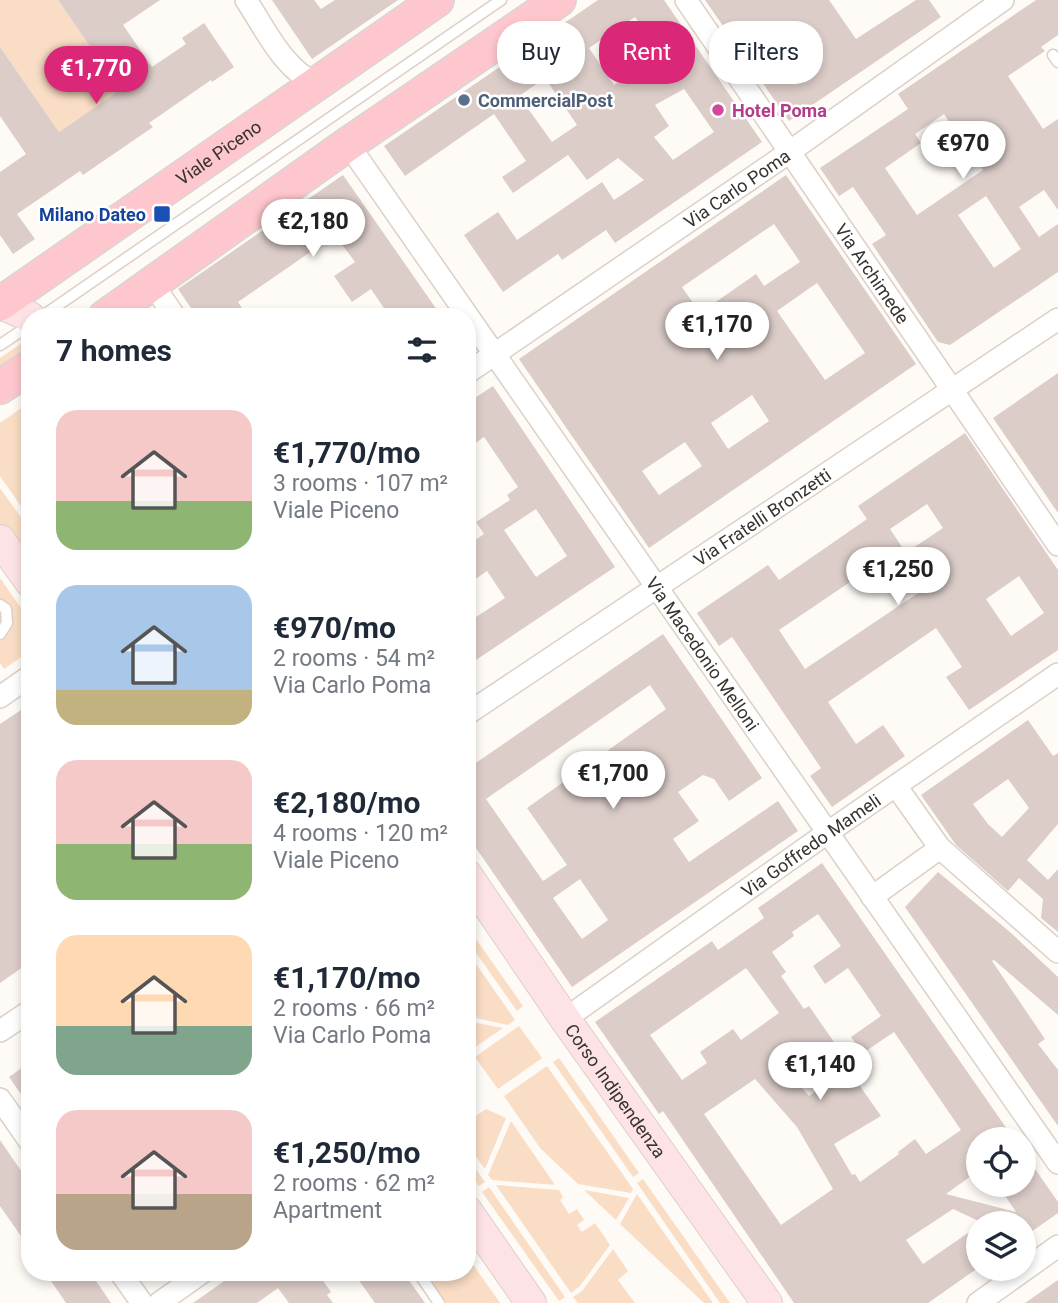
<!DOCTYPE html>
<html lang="en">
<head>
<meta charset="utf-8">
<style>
  body { margin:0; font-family:Roboto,sans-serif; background:#f6f6f7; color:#1f2937; height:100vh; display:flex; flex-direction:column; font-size:26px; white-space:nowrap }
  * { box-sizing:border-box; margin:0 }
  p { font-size:23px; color:#747a83 }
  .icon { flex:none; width:38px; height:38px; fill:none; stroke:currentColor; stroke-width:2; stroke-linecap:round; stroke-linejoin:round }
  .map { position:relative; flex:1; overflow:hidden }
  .panel { position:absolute; left:21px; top:308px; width:455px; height:973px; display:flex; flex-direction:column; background:#fff; border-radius:28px; box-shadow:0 4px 10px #0003 }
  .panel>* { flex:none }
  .top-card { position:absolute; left:497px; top:21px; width:455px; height:63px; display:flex; gap:14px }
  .buttons { position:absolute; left:966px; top:1127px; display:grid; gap:14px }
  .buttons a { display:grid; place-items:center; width:70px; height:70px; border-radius:50%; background:#fff; box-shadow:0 4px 10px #0003; font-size:35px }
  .price { position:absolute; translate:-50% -60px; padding:0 16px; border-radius:24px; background:#fff; color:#222; font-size:23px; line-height:46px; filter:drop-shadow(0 2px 4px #0008) }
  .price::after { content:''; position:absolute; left:50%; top:42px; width:21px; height:16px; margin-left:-10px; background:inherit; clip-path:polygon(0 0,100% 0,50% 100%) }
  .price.on { background:#db2777; color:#fff }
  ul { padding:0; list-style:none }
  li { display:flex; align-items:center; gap:21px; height:175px; padding:0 35px }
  li span { display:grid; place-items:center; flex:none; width:196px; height:140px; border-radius:21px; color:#555 }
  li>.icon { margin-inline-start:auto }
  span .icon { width:84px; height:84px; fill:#fffc; stroke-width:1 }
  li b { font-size:30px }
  h2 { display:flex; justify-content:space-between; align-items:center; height:84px; padding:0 35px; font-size:30px }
  .chip { padding:0 24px; border-radius:28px; background:#fff; box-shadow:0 4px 10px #0003; font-size:24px; line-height:63px }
  .chip.on { background:#db2777; color:#fff }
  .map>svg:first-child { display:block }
  .green { fill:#faddc5 }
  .building { fill:#dccdc8; fill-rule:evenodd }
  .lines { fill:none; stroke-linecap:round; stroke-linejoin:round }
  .lane-casing { stroke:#dcd0c7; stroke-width:13 }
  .street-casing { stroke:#dcd0c7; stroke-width:24 }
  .secondary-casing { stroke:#dcd0c7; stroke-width:32 }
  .primary-casing { stroke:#d7d6d5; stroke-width:36 }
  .lane { stroke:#fff; stroke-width:10 }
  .street { stroke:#fff; stroke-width:21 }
  .secondary { stroke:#fee3e6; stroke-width:30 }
  .primary { stroke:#fec7cd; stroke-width:33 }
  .service-dot { fill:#5c6f8a; stroke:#fff; stroke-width:2.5 }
  .hotel-dot { fill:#d1479c; stroke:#fff; stroke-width:2.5 }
  .transit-dot { fill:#1a4fb4; stroke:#fff; stroke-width:2.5 }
  .labels { text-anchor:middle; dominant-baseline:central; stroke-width:5; stroke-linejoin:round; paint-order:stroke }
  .service-label { font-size:18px; font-weight:bold; fill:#4e5e75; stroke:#fff; text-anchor:start }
  .hotel-label { font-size:18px; font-weight:bold; fill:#b23c85; stroke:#fff; text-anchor:start }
  .street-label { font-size:18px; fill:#37332f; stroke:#fff }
  .transit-label { font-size:18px; font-weight:bold; fill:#164399; stroke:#fff; text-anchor:end }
</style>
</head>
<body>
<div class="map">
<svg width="1058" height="1303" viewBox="0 0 1058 1303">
  <rect width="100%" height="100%" fill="#fefaf6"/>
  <g class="green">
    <path d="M0 0H58L120 90 59 132 0 47Z"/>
    <path d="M25 341 29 347 28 352 0 371V358Z"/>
    <path d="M30 402V514L27 515 0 476V423Z"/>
    <path d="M0 488 30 530V567L0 525Z"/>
    <path d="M0 578 30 621V651L4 669 0 663Z"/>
    <path d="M467 926 523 1006 517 1011 467 940Z"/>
    <path d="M467 951 515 1020 508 1025 467 1016Z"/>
    <path d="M467 1021 503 1028 471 1050 467 1045Z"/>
    <path d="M519 1026 542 1058 498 1089 475 1057Z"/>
    <path d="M559 1058 639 1173 633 1177 553 1062Z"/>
    <path d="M547 1066 633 1189 631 1193 578 1184 540 1148 504 1096Z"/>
    <path d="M486 1109 506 1118 485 1169 467 1144V1122Z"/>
    <path d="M511 1121 555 1185 492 1180 488 1175Z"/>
    <path d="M467 1157 485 1182 479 1186 467 1170Z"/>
    <path d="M643 1179 730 1303H720L637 1183Z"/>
    <path d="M496 1185 559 1190 563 1197 560 1200 569 1214 577 1209 584 1220 577 1225 582 1232 595 1223 610 1245 580 1286 571 1293Z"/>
    <path d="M489 1187 565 1297 559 1301 482 1192Z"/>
    <path d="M584 1190 629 1198 616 1220Z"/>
    <path d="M637 1194 713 1303H704L620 1224Z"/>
    <path d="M613 1249 628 1271 618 1280 635 1303H578L573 1297 582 1291Z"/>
    <path d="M467 1256 500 1303H446L425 1272H467Z"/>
  </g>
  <g class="building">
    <path d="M58 0H160L123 25 152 67 186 44 182 38 204 23 234 67 212 82 211 80 149 123 153 127 83 175 80 171 17 214 35 239 13 254 0 235V172L26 154 0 116V47L59 132 120 90Z"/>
    <path d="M272 0H314L321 9 335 0H398L312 59Z"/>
    <path d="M598 0H664L762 142 615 243 606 230 562 260 558 254 503 292 464 235 498 212 517 240 602 182 614 200 644 180 618 158 587 180 568 155 513 193 502 177 526 161 494 114 405 176 384 146ZM635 17 655 46 654 58 614 85 589 48ZM545 78 577 125 552 142 519 96ZM684 89 714 132 673 160 654 137 669 126 655 105Z"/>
    <path d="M705 0H829L856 39 916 0H929L941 17 789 121Z"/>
    <path d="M1036 0H1058V35L1041 47 1045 51 1008 76 1043 129 1058 119V210L1044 190 1019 207 1039 237 1058 224V272L950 345 938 342 872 244 886 235 853 187 839 196 820 168 908 109 898 94ZM944 114 983 170 917 215 885 168 921 143 915 134ZM986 196 1021 249 994 268 958 215Z"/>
    <path d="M343 175 442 317H390L371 289 352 302 334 276 355 262 335 235 238 302 248 317H197L178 289Z"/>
    <path d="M786 175 916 364 649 548 519 359ZM774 224 800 262 764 286 756 274 700 313 682 287ZM817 283 865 353 825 380 777 311ZM752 395 769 421 728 449 711 423ZM685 442 702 466 659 495 642 471Z"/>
    <path d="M1058 373V513L993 418Z"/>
    <path d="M493 386 615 567 467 666V623L505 598 487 571 467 585V546L484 534 476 522 510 500 507 495 518 487 484 437 467 449V403ZM536 509 567 556 536 577 504 530Z"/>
    <path d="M965 433 1058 570V650L969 710 946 677 962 667 936 628 828 702 856 744 883 725 905 756 832 807 810 776 821 768 732 637 719 646 697 613 768 565 779 580 867 519 858 506ZM927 504 943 528 907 552 930 585 805 669 779 630 902 547 890 529ZM1019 576 1044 613 1011 636 986 599Z"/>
    <path d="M663 634 762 778 729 801 714 779 703 775 678 792 699 821 673 839 689 862 778 801 798 831 572 987 467 835V769ZM650 685 666 709 527 808 567 865 543 881 486 799ZM580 879 608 920 582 939 553 898Z"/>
    <path d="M30 704V962L0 983V724Z"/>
    <path d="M1028 720 1053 756 1058 753V824L1027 860 1048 880 1058 869V932L1041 918 1043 899 1019 878 1008 891 956 845 921 795ZM1008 779 1029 808 1002 837 988 824 973 804Z"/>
    <path d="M822 863 1014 1139H978V1171L946 1194 1016 1212 998 1185H1024V1153L1058 1202V1213L1024 1237V1223H983L953 1209 906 1240 923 1264 978 1226V1268L928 1303H794L663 1111 659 1114 595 1022 712 941 718 950 764 918 758 908ZM818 914 841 946 813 966 825 984 848 968 881 1016 851 1037 863 1053 894 1032 961 1130 926 1154 915 1139 898 1152 899 1154 860 1182 855 1174 852 1175 834 1144 881 1116 848 1069 809 1096 789 1073 834 1042 809 1006 804 1009 781 976 786 972 772 952 794 936 792 932ZM746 968 779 1013 741 1040 733 1029 700 1052 707 1063 682 1080 650 1035ZM755 1079 797 1127 833 1189 781 1225 704 1114Z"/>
    <path d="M938 872 1010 932 1058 977V1015L994 960 992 961 1045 1039 1038 1044 1058 1070V1126L905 907Z"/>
    <path d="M30 1062V1107L9 1077Z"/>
    <path d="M0 1140 30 1184V1249L0 1206Z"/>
    <path d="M45 1272H90L111 1303H66Z"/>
    <path d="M237 1272H317L331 1292 327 1295 333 1303H289L278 1288 257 1303H193Z"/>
    <path d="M353 1272H403L425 1303H375Z"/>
    <path d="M1058 1280V1303H1025Z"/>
  </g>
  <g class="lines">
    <defs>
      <g id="lane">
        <path d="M1053 55 1058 62"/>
        <path d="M41 317 501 0"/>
        <path d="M0 345 30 325"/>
        <path d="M0 605 6 609 7 623 0 634"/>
        <path d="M418 1272 439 1303"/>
      </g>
      <g id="street">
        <path d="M246 0C266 30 283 69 317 84"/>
        <path id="s1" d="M686 0 1058 545"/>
        <path id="s2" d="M348 144 1058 1163"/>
        <path d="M152 283 175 317"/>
        <path id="s3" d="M467 373 778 160 1003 0"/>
        <path d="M0 697 30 676"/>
        <path id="s4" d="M467 714 1058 319"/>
        <path d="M896 786 940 848 1058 952"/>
        <path d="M872 897 940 848"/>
        <path id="s5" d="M565 1019 827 833 1058 674"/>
        <path d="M0 1031 30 1011"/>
        <path d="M0 1099 30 1142"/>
        <path d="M120 1272 142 1303"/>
        <path d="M159 1303 203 1272"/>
        <path d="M978 1303 1058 1246"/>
      </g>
      <g id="secondary">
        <path d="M0 303 30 317"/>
        <path d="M0 540 30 582"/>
        <path id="s6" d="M467 875 565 1019 767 1303"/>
        <path d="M467 1211 531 1303"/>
      </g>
      <g id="primary">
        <path id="s7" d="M0 304 437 0"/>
        <path d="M105 317 348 144 559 0"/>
        <path d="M0 387 30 367"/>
      </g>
    </defs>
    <use href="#lane" class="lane-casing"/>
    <use href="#street" class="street-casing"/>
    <use href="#secondary" class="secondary-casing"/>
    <use href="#primary" class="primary-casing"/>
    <use href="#lane" class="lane"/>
    <use href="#street" class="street"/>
    <use href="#secondary" class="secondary"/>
    <use href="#primary" class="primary"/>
  </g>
  <circle class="service-dot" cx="464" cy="100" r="7"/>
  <circle class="hotel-dot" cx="718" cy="110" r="7"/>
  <rect class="transit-dot" x="153" y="205" width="18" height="18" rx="3.5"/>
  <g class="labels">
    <g class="service-label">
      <text x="478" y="100">CommercialPost</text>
    </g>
    <g class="hotel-label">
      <text x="732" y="110">Hotel Poma</text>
    </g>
    <g class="street-label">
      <text stroke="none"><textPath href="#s7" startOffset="266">Viale Piceno</textPath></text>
      <text stroke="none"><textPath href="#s3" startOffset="327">Via Carlo Poma</textPath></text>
      <text stroke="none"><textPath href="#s1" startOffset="331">Via Archimede</textPath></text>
      <text stroke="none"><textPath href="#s4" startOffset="355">Via Fratelli Bronzetti</textPath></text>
      <text stroke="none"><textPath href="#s2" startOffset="621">Via Macedonio Melloni</textPath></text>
      <text stroke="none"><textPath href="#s5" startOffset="301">Via Goffredo Mameli</textPath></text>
      <text stroke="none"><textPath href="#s6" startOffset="262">Corso Indipendenza</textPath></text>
    </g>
    <g class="transit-label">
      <text x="146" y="214">Milano Dateo</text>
    </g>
  </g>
</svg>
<div class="buttons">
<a><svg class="icon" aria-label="locate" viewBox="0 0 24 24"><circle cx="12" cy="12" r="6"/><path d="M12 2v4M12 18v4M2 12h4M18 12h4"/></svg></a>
<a><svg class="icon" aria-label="layers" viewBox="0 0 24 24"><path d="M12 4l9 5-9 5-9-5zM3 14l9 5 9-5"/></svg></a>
</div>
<b class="price on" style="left:96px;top:106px">€1,770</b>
<b class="price" style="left:963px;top:181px">€970</b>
<b class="price" style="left:313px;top:259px">€2,180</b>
<b class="price" style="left:717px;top:362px">€1,170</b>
<b class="price" style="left:898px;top:607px">€1,250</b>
<b class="price" style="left:613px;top:811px">€1,700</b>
<b class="price" style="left:820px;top:1102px">€1,140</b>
<div class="top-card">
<a class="chip">Buy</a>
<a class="chip on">Rent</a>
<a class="chip">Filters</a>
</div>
<section class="panel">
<h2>7 homes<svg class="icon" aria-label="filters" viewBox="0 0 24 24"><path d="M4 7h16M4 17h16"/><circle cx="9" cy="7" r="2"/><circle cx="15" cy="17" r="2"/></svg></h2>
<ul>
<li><span style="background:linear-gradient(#f6c9c9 65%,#8fb573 0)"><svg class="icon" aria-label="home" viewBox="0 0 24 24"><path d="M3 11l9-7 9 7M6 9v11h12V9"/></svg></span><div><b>€1,770/mo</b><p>3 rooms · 107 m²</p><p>Viale Piceno</p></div></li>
<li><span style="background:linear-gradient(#a9c7e8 75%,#c2b280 0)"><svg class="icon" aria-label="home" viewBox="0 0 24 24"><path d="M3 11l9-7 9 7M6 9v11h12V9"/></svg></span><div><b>€970/mo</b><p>2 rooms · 54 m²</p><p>Via Carlo Poma</p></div></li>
<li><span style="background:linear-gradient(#f6c9c9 60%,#8fb573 0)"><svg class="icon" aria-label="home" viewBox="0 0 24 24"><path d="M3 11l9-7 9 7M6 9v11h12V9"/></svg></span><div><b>€2,180/mo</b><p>4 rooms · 120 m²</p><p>Viale Piceno</p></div></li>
<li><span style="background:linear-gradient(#ffd9b3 65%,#7fa58c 0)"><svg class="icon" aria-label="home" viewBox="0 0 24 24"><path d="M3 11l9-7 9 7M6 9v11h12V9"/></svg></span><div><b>€1,170/mo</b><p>2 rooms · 66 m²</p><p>Via Carlo Poma</p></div></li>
<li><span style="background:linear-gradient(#f6c9c9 60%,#b9a48a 0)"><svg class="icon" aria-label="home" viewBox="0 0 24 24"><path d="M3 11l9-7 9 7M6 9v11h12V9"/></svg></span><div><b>€1,250/mo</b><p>2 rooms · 62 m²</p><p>Apartment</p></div></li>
</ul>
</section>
</div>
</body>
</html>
